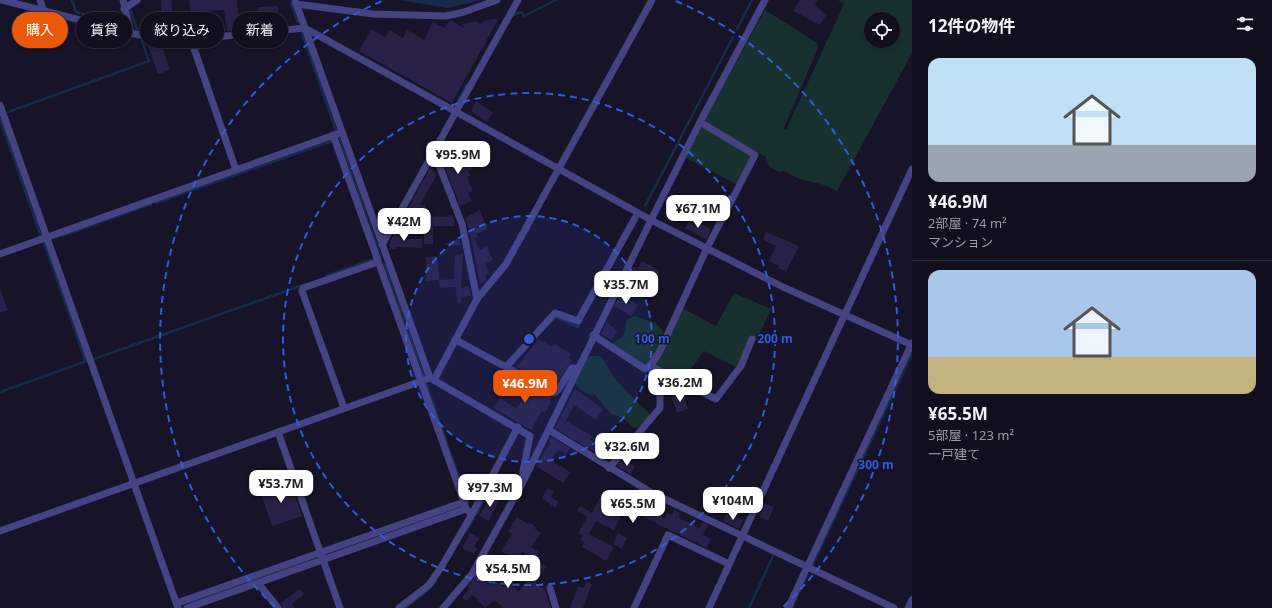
<!DOCTYPE html>
<html lang="ja">
<head>
<meta charset="utf-8">
<style>
  body { margin:0; font-family:"Noto Sans","Noto Sans JP",sans-serif; background:#1e1c2b; color:#f1f3f6; height:100vh; display:flex; flex-direction:column; font-size:15px; white-space:nowrap }
  * { box-sizing:border-box; margin:0 }
  p { font-size:13px; color:#9c9ca4 }
  .icon { flex:none; width:22px; height:22px; fill:none; stroke:currentColor; stroke-width:2; stroke-linecap:round; stroke-linejoin:round }
  .map { position:relative; flex:1; overflow:hidden }
  .drawer { display:flex; flex-direction:column; background:#110e1e; width:360px }
  .drawer>* { flex:none }
  .banner { position:absolute; left:12px; top:12px; width:380px; height:36px; display:flex; gap:8px }
  .buttons { position:absolute; left:864px; top:12px; display:grid; gap:8px }
  .buttons a { display:grid; place-items:center; width:36px; height:36px; border-radius:50%; background:#110e1e; box-shadow:0 2px 6px #0003,0 0 0 1px #302e3c; font-size:20px }
  .price { position:absolute; translate:-50% -34px; padding:0 9px; border-radius:8px; background:#fff; color:#222; font-size:13px; line-height:26px; filter:drop-shadow(0 1px 2px #0008) }
  .price::after { content:''; position:absolute; left:50%; top:24px; width:12px; height:9px; margin-left:-6px; background:inherit; clip-path:polygon(0 0,100% 0,50% 100%) }
  .price.current { background:#ea580c; color:#fff }
  ul { padding:0; list-style:none }
  li { display:grid; align-content:center; gap:8px; height:212px; padding:0 16px }
  li+li { border-top:1px solid #302e3c }
  li span { display:grid; place-items:center; height:124px; border-radius:12px; color:#555 }
  li>.icon { margin-inline-start:auto }
  span .icon { width:72px; height:72px; fill:#fffc; stroke-width:1 }
  li b { font-size:17px }
  h2 { display:flex; justify-content:space-between; align-items:center; height:48px; padding:0 16px; font-size:17px }
  .tag { padding:0 14px; border-radius:18px; background:#110e1e; box-shadow:0 2px 6px #0003,0 0 0 1px #302e3c; font-size:14px; line-height:36px }
  .tag.current { background:#ea580c; color:#fff }
  main { display:flex; flex:1; min-height:0 }
  .map>svg:first-child { display:block }
  .green { fill:#173131; fill-rule:evenodd }
  .water { fill:#172c4d }
  .lines { fill:none; stroke-linecap:round; stroke-linejoin:round }
  .stream { stroke:#172c4d; stroke-width:2.5 }
  .building { fill:#292147 }
  .street { stroke:#464382; stroke-width:7 }
  .ring { fill:none; stroke:#315cdc; stroke-width:2; stroke-dasharray:7 5 }
  .centre { fill:#315cdc; stroke:#171328; stroke-width:2 }
  .ring-label { font-size:12px; text-anchor:middle; font-weight:bold; fill:#315cdc; stroke:#171328; stroke-width:3; stroke-linejoin:round; paint-order:stroke }
</style>
</head>
<body>
<main>
<div class="map">
<svg width="912" height="608" viewBox="0 0 912 608">
  <rect width="100%" height="100%" fill="#171328"/>
  <g class="green">
    <path d="M838 0H912V53L837 191 824 185 799 179 785 171 779 172 769 167 766 157 707 124 705 119 765 10 817 43 818 48 784 128 786 130 844 4ZM871 19H893V41H871Z"/>
    <path d="M701 128H705L750 154 752 159 738 185 686 158Z"/>
    <path d="M734 293 771 309 756 341 751 338 738 368 704 351 683 380 653 365 682 308 716 326Z"/>
    <path d="M635 316 652 322H655L663 331 665 337 648 365 645 366 611 345 624 335 626 320Z"/>
    <path d="M591 356H601L613 376 624 389 652 416 639 427 634 428 623 418 611 414 595 395C587 395 579 390 575 383L586 360Z"/>
  </g>
  <path class="water" d="M398 0H481L448 8Z"/>
  <g class="lines">
    <g class="stream">
      <path d="M72 0 76 12 123 25"/>
      <path d="M291 3 298 22"/>
      <path d="M131 11 137 30"/>
      <path d="M513 15 521 12 524 16 556 0"/>
      <path d="M737 29 752 0"/>
      <path d="M302 33 336 130"/>
      <path d="M456 104 467 84"/>
      <path d="M8 112 149 61 142 41"/>
      <path d="M0 119 41 236 38 237"/>
      <path d="M336 139 339 138 381 258"/>
      <path d="M156 203 332 141"/>
      <path d="M645 206 733 37"/>
      <path d="M62 236 151 204"/>
      <path d="M44 243 86 362"/>
      <path d="M384 264 424 377"/>
      <path d="M326 276 374 259"/>
      <path d="M556 317 578 327 581 321"/>
      <path d="M94 359 303 285"/>
      <path d="M426 384 468 503"/>
      <path d="M0 392 84 362"/>
      <path d="M477 514 489 489"/>
      <path d="M465 532 474 519"/>
      <path d="M812 566 912 354"/>
      <path d="M182 605 308 561"/>
      <path d="M405 608 426 592 436 581"/>
      <path d="M749 608 773 556"/>
      <path d="M792 608 807 575"/>
    </g>
  </g>
  <g class="building">
    <path d="M161 0H172L171 31H162Z"/>
    <path d="M189 0H237L238 14 241 13 242 20 260 18 258 7 278 6 280 25 227 31 224 10 207 11V14L191 16Z"/>
    <path d="M800 0H818L815 5 826 15 820 25 793 11Z"/>
    <path d="M499 18 452 103 359 51 371 29 385 37 390 30 403 38 407 30 424 40 433 22 444 28 450 20 464 28 463 24 476 21 482 24 484 21Z"/>
    <path d="M160 41 170 70 158 74 148 46Z"/>
    <path d="M476 101 493 112 487 122 471 111Z"/>
    <path d="M451 144 456 151 454 153 459 164 468 160 472 169 468 171 470 176 467 177 473 191 468 193 472 201 460 206 444 165 447 163 439 152Z"/>
    <path d="M430 168 437 174 420 205H425V216L449 217V215H453L455 226H433V244H424V221H409V226L402 225V220Z"/>
    <path d="M480 210 487 229 476 234 478 237 474 238 480 250 487 246 493 260 485 264 489 273 485 275 487 279 480 284 470 232 465 218Z"/>
    <path d="M690 219 711 229 706 239 685 228Z"/>
    <path d="M766 232 799 246 786 272 778 268 779 266 769 261 776 246 763 240Z"/>
    <path d="M395 233H403V239H422V248L396 247V249H390V241Z"/>
    <path d="M459 237 461 245H444L458 238Z"/>
    <path d="M463 254 461 288 469 286 471 296 461 297V303H458L455 287 440 288 439 280 454 279 455 255Z"/>
    <path d="M437 256 439 280 426 281V257Z"/>
    <path d="M642 261 660 271 649 292 628 278 633 267 637 269Z"/>
    <path d="M0 289 8 310 0 313Z"/>
    <path d="M620 295 638 305 631 316 614 306Z"/>
    <path d="M607 322 617 331 612 340 601 334Z"/>
    <path d="M539 339 552 347 554 344 571 354 569 358 572 360 554 387 516 367Z"/>
    <path d="M694 369 710 377 705 388 688 379Z"/>
    <path d="M510 375 551 397 549 401 551 402 545 413 542 411 531 430 494 408 500 398 517 409 523 397V391L506 384Z"/>
    <path d="M575 389 603 409 596 420 574 405 566 421 592 436 590 440 606 450 605 452 613 456 609 461 555 428Z"/>
    <path d="M683 393 688 409 677 413 671 396Z"/>
    <path d="M551 437 570 448 566 454 558 450 551 460 570 472 563 483 536 466 550 443 548 441Z"/>
    <path d="M621 462 626 465 628 462 635 466 631 474 617 466Z"/>
    <path d="M290 481 302 516 272 526 260 491Z"/>
    <path d="M548 488 554 492 551 497 559 502 555 508 542 498Z"/>
    <path d="M492 494 500 498 489 521 479 516Z"/>
    <path d="M601 495 624 506 629 496 650 506 648 510 665 518 667 513 672 515 674 510 680 513 679 518 700 528 702 522 708 525 703 535 711 539 707 548 625 508 614 530 596 521 589 534 614 547 606 561 582 547 584 542 580 540 583 536 578 533 587 517 577 511 580 506 592 513Z"/>
    <path d="M765 504 774 507 768 521 759 517Z"/>
    <path d="M727 513 743 520 739 529 723 521Z"/>
    <path d="M517 517 528 524 529 522 536 527 535 529 541 533 531 547 539 552 534 560 522 552 516 561 501 551 512 534 508 531Z"/>
    <path d="M470 533 479 538 474 547 477 548 474 554 462 548Z"/>
    <path d="M618 533 627 538 622 549 613 544Z"/>
    <path d="M490 553 497 558 487 573 504 587 508 582 519 591 533 571 530 569 535 560 546 567 536 583 545 590 551 608H504L494 600 485 608 473 595 466 601 462 597 470 589 468 587Z"/>
    <path d="M586 581 592 584 583 608H570L578 586 584 588Z"/>
    <path d="M300 589 304 594 292 604 295 608H283L281 603Z"/>
  </g>
  <g class="lines">
    <g class="street">
      <path d="M2 0 139 35 215 37 305 28 651 220 783 287 912 345"/>
      <path d="M40 0 44 11"/>
      <path d="M123 0 131 33"/>
      <path d="M295 0 430 378 530 436 523 471V480"/>
      <path d="M296 4 373 14 446 16 464 12 497 0"/>
      <path d="M124 9 137 0"/>
      <path d="M190 37 236 170"/>
      <path d="M0 105 178 608"/>
      <path d="M333 135 464 502 466 509 472 514"/>
      <path d="M434 152 462 224 477 299"/>
      <path d="M382 245 518 0"/>
      <path d="M0 254 337 134"/>
      <path d="M593 335 645 369 650 366 716 399 741 366 752 339"/>
      <path d="M456 340 554 393 558 390 572 368H577"/>
      <path d="M507 366 555 313 578 321 635 218"/>
      <path d="M434 380 477 299 506 264 652 0"/>
      <path d="M344 408 302 291 303 288 378 262"/>
      <path d="M549 430 652 493 894 608"/>
      <path d="M278 432 340 608"/>
      <path d="M609 468 660 408V395L650 366 659 353 707 248 755 155 700 122"/>
      <path d="M0 531 430 378"/>
      <path d="M258 583 278 608"/>
      <path d="M550 588 556 608"/>
      <path d="M177 603 464 502"/>
      <path d="M187 608 466 509"/>
      <path d="M399 608 429 585 442 566 472 514 518 427"/>
      <path d="M443 608 472 574 523 482 651 220 700 122 765 0"/>
      <path d="M634 608 668 535 729 564"/>
      <path d="M709 608 912 169"/>
      <path d="M788 608 912 343"/>
      <path d="M908 608 912 600"/>
    </g>
  </g>
  <circle cx="529" cy="339" r="123" fill="#315cdc" fill-opacity=".12"/>
  <g class="ring">
    <circle cx="529" cy="339" r="123"/>
    <circle cx="529" cy="339" r="246"/>
    <path d="M275 607A369 369 0 0 1 382 1M676 1A369 369 0 0 1 783 607"/>
  </g>
  <circle cx="529" cy="339" r="6" class="centre"/>
  <g class="ring-label">
    <text x="652" y="343">100 m</text>
    <text x="775" y="343">200 m</text>
    <text x="876" y="469">300 m</text>
  </g>
</svg>
<div class="buttons">
<a><svg class="icon" aria-label="locate" viewBox="0 0 24 24"><circle cx="12" cy="12" r="6"/><path d="M12 2v4M12 18v4M2 12h4M18 12h4"/></svg></a>
</div>
<b class="price" style="left:458px;top:175px">¥95.9M</b>
<b class="price" style="left:698px;top:229px">¥67.1M</b>
<b class="price" style="left:404px;top:242px">¥42M</b>
<b class="price" style="left:626px;top:305px">¥35.7M</b>
<b class="price" style="left:680px;top:403px">¥36.2M</b>
<b class="price current" style="left:525px;top:404px">¥46.9M</b>
<b class="price" style="left:627px;top:467px">¥32.6M</b>
<b class="price" style="left:281px;top:504px">¥53.7M</b>
<b class="price" style="left:490px;top:508px">¥97.3M</b>
<b class="price" style="left:733px;top:521px">¥104M</b>
<b class="price" style="left:633px;top:524px">¥65.5M</b>
<b class="price" style="left:508px;top:589px">¥54.5M</b>
<div class="banner">
<a class="tag current">購入</a>
<a class="tag">賃貸</a>
<a class="tag">絞り込み</a>
<a class="tag">新着</a>
</div>
</div>
<section class="drawer">
<h2>12件の物件<svg class="icon" aria-label="filters" viewBox="0 0 24 24"><path d="M4 7h16M4 17h16"/><circle cx="9" cy="7" r="2"/><circle cx="15" cy="17" r="2"/></svg></h2>
<ul>
<li><span style="background:linear-gradient(#bfe0f5 70%,#9aa5b1 0)"><svg class="icon" aria-label="home" viewBox="0 0 24 24"><path d="M3 11l9-7 9 7M6 9v11h12V9"/></svg></span><div><b>¥46.9M</b><p>2部屋 · 74 m²</p><p>マンション</p></div></li>
<li><span style="background:linear-gradient(#a9c7e8 70%,#c2b280 0)"><svg class="icon" aria-label="home" viewBox="0 0 24 24"><path d="M3 11l9-7 9 7M6 9v11h12V9"/></svg></span><div><b>¥65.5M</b><p>5部屋 · 123 m²</p><p>一戸建て</p></div></li>
</ul>
</section>
</main>
</body>
</html>
